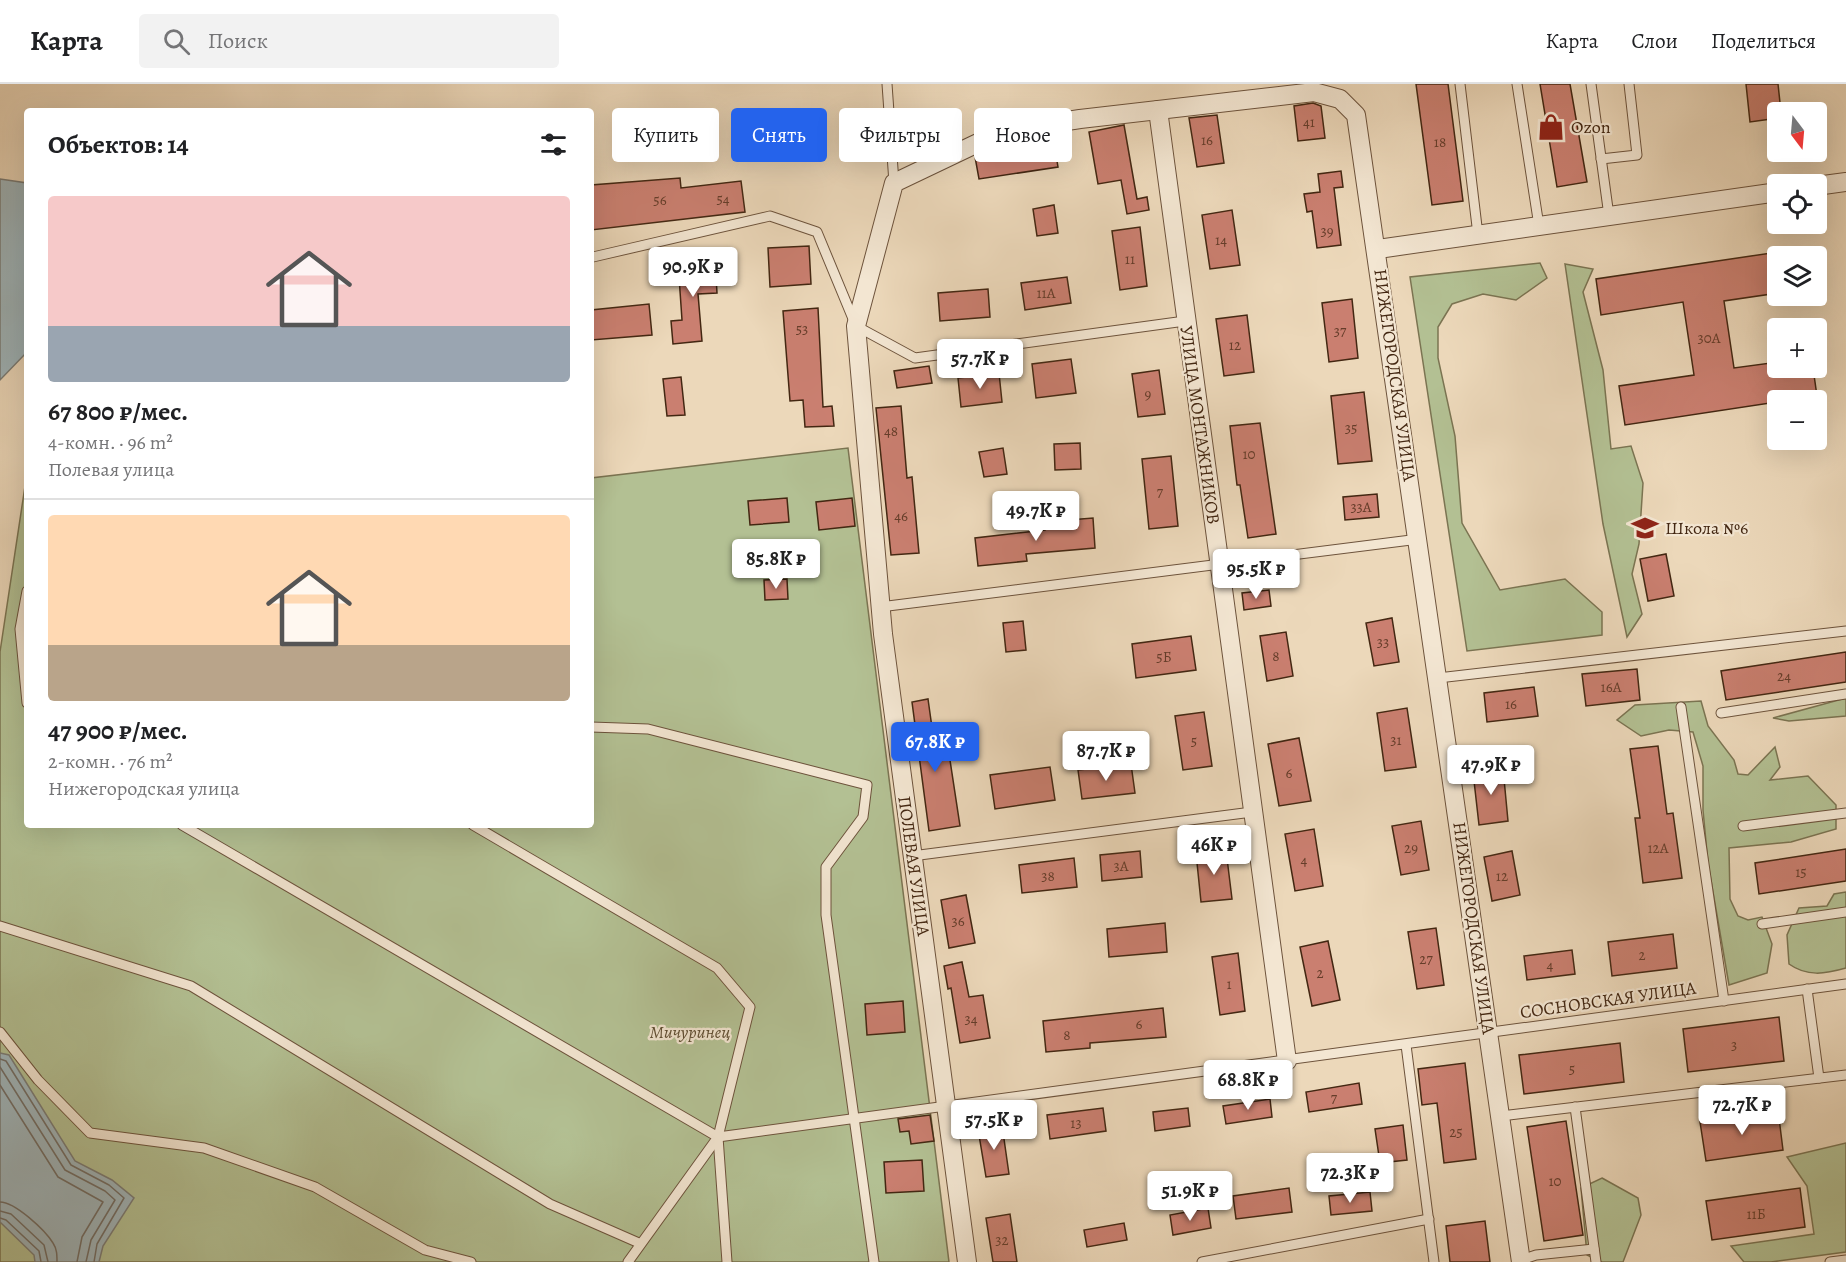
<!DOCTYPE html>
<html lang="ru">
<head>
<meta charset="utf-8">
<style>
  body { margin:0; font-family:Alegreya,serif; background:#f2f2f2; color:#202124; height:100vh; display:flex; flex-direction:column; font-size:22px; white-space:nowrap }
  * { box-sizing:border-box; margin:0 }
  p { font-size:20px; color:#757577 }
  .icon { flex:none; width:33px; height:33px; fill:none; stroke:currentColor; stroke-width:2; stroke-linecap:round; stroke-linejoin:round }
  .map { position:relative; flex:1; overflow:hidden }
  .side { position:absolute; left:24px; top:24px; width:570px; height:720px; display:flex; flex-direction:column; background:#fff; border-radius:6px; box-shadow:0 6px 24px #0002 }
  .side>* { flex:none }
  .hud { position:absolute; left:612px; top:24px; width:570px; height:54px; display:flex; gap:12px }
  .needle { width:39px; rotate:164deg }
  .tools { position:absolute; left:1767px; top:18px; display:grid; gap:12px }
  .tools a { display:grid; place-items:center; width:60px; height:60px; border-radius:6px; background:#fff; box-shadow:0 6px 24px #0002; font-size:30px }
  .price { position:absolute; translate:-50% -51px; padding:0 14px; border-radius:6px; background:#fff; color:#222; font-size:20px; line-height:39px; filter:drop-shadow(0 2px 3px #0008) }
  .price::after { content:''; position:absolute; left:50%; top:36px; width:18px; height:14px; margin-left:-9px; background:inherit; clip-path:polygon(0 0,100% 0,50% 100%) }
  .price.active { background:#2563eb; color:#fff }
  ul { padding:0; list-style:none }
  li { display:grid; align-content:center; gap:12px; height:318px; padding:0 24px }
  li+li { border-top:2px solid #e0e0e0 }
  li span { display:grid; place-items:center; height:186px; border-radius:6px; color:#555 }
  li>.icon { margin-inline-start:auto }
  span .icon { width:108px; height:108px; fill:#fffc; stroke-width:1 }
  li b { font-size:26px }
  h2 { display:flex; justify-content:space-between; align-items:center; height:72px; padding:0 24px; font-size:26px }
  .pill { padding:0 21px; border-radius:6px; background:#fff; box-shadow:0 6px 24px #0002; font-size:21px; line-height:54px }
  .pill.active { background:#2563eb; color:#fff }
  header { display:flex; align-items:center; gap:36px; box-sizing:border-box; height:84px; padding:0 30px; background:#fff; border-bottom:2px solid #e0e0e0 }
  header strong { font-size:28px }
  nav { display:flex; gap:33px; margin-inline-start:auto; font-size:21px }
  .search { width:420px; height:54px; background:#f2f2f2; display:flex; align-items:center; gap:15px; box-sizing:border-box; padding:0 21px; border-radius:6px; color:#757577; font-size:22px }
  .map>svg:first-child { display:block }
  .green { fill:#b3c093; stroke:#7b7452; stroke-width:1.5 }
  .water { fill:#9fb6bc; stroke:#7a7d78; stroke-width:1.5 }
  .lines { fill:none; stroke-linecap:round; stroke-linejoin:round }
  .shore { stroke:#716e67; stroke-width:1.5 }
  .building { fill:#ca7f70; stroke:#432712; stroke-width:1.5 }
  .service-casing { stroke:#6d533c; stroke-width:11 }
  .minor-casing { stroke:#6d533c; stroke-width:20 }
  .service { stroke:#f3e6d2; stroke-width:9 }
  .minor { stroke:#f3e6d2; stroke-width:18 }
  .labels { text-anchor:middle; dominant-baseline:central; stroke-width:4.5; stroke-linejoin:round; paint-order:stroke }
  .number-label { font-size:15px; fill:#653d2a }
  .poi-label { font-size:18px; fill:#432712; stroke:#f3e6d2; text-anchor:start }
  .street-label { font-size:18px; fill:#432712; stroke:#f3e6d2 }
  .park-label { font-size:18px; font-style:italic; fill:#5f4d32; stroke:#f3e6d2 }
</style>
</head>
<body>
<header>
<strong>Карта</strong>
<div class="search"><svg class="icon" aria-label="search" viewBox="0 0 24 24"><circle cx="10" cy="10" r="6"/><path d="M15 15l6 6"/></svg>Поиск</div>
<nav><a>Карта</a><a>Слои</a><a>Поделиться</a></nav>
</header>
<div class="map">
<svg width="1846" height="1178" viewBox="0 0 1846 1178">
  <rect width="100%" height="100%" fill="#ecd8ba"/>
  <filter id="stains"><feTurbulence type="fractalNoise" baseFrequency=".00333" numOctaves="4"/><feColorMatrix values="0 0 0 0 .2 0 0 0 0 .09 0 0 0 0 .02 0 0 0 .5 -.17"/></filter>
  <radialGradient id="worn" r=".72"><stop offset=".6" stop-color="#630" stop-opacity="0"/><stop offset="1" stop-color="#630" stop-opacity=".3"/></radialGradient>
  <g class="green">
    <path d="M1540 179 1547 194 1516 216 1483 210 1452 220 1438 243V274L1455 352 1462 439 1500 506 1565 495 1602 528V551L1467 567 1410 193Z"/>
    <path d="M1565 180 1593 185 1583 208 1603 286 1611 365 1631 362 1643 399 1639 460 1632 490 1642 530 1627 553 1603 440Z"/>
    <path d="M848 364 949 1178H0V568L27 389V741H591V394Z"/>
    <path d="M1846 614V632L1789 637 1773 634Z"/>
    <path d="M1701 617 1708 642 1734 676 1738 690 1748 691 1775 663 1780 683 1770 696 1808 692 1836 721V745L1791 758 1729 764 1730 815 1738 832 1748 836 1762 833 1772 860 1767 889 1729 901 1708 779 1703 726V682L1693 648 1669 646 1641 652 1617 636 1635 621Z"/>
    <path d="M1846 808V884C1825 890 1807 893 1789 880L1787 851 1799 824 1827 822 1834 810Z"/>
    <path d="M1846 1059V1168L1771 1178H1744L1731 1162 1814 1150 1807 1102 1787 1073Z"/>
    <path d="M1602 1094 1638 1114 1641 1131 1623 1178H1602L1587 1171 1581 1104Z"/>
  </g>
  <g class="water">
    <path d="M0 95 27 99V268L0 296Z"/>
    <path d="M0 969 9 971 75 1077 112 1096 134 1114 103 1162 99 1178H35L34 1171 0 1138Z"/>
  </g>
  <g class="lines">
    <g class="shore">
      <path d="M0 975 6 977 71 1081 109 1101 124 1114 97 1160 94 1178"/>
      <path d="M0 983 65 1086 105 1107 115 1116 91 1156 86 1178"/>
      <path d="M0 1001 58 1093 103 1118 82 1153 77 1178"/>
      <path d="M0 1118C15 1118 45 1146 53 1159 57 1165 57 1171 57 1178"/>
      <path d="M0 1127 11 1130 44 1161 48 1178"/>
      <path d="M0 1134 6 1136 39 1167 41 1178"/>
    </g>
  </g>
  <g class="building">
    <path d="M1416 0H1448L1463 117 1432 121Z"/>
    <path d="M1540 0H1570L1587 98 1557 103Z"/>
    <path d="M1746 0H1778L1781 28H1778V34L1750 38Z"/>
    <path d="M1313 19 1321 22 1325 54 1298 57 1294 22Z"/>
    <path d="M1217 31 1224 79 1197 83 1189 34Z"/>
    <path d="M1124 41 1137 115 1147 113 1149 126 1127 130 1121 96 1098 100 1089 48Z"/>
    <path d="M1053 53 1058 83 979 95 975 73 1000 61Z"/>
    <path d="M1341 87 1343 103 1334 104 1341 161 1317 164 1312 127 1307 128 1304 110 1320 108 1318 90Z"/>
    <path d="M680 94 681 104 741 97 745 128 591 146V101Z"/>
    <path d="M1054 121 1058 149 1037 152 1033 125Z"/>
    <path d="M1232 126 1240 181 1210 185 1202 131Z"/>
    <path d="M1140 143 1147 202 1120 206 1112 147Z"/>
    <path d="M809 162 811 200 770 203 768 164Z"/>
    <path d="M1778 168V209L1724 217 1734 284 1778 278V284H1813L1817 312 1625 341 1619 302 1694 291 1683 218 1601 231 1596 195Z"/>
    <path d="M715 176 717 209 698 210 702 257 673 260 671 237 682 236 678 178Z"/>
    <path d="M1067 193 1071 219 1025 226 1021 199Z"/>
    <path d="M988 205 990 233 940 237 938 209Z"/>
    <path d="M1352 215 1358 274 1329 278 1322 219Z"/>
    <path d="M649 220 652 251 591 256V226Z"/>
    <path d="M818 224 823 323 832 322 834 342 805 343 803 316 790 317 783 227Z"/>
    <path d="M1247 231 1254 288 1224 292 1216 235Z"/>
    <path d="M1071 275 1076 309 1036 314 1032 280Z"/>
    <path d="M929 282 932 299 897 304 894 287Z"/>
    <path d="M1159 286 1165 330 1138 333 1132 290Z"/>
    <path d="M999 289 1002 318 961 323 958 294Z"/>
    <path d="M681 293 685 331 667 332 663 295Z"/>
    <path d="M1364 308 1372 377 1338 380 1331 312Z"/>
    <path d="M901 322 907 394 912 393 919 469 891 471 876 324Z"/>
    <path d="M1260 339 1276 450 1248 454 1240 401H1237L1230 342Z"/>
    <path d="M1080 359 1081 385 1055 386 1054 360Z"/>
    <path d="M1003 364 1007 390 984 393 979 368Z"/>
    <path d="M1171 372 1178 442 1149 445 1142 375Z"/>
    <path d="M1377 410 1379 433 1345 436 1343 413Z"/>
    <path d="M787 414 789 438 750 441 748 417Z"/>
    <path d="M852 414 855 442 819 446 816 418Z"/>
    <path d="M1093 434 1095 464 1026 470 1027 477 978 482 975 454 1045 446 1044 438Z"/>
    <path d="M1666 470 1674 512 1648 517 1640 475Z"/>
    <path d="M787 495 788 515 765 516 764 496Z"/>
    <path d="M1269 506 1271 522 1244 526 1242 509Z"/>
    <path d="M1392 534 1399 578 1374 582 1366 539Z"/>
    <path d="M1023 537 1026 566 1006 568 1003 539Z"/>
    <path d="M1286 548 1293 592 1267 597 1260 552Z"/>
    <path d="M1191 552 1196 586 1136 594 1132 560Z"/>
    <path d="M1846 568V598L1726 616 1721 587Z"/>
    <path d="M1637 585 1640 616 1586 622 1582 590Z"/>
    <path d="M1534 603 1538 632 1487 638 1484 609Z"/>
    <path d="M928 615 935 665 948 663 960 742 929 747 912 618Z"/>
    <path d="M1407 624 1416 683 1385 687 1377 629Z"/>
    <path d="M1204 628 1212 682 1183 686 1175 632Z"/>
    <path d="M1299 654 1311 717 1279 722 1268 660Z"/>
    <path d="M1658 662 1667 730 1673 729 1682 794 1643 799 1635 734H1640L1630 665Z"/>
    <path d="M1131 680 1135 709 1082 715 1078 686Z"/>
    <path d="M1050 683 1055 716 995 725 990 691Z"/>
    <path d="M1503 684 1508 737 1479 741 1473 688Z"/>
    <path d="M1421 737 1429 786 1401 791 1392 742Z"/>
    <path d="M1314 745 1323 802 1295 807 1285 750Z"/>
    <path d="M1846 765V797L1759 810 1755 779Z"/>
    <path d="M1226 766 1232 815 1201 818 1196 769Z"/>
    <path d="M1140 767 1142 793 1102 797 1100 771Z"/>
    <path d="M1512 767 1520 811 1492 817 1484 773Z"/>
    <path d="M1074 774 1077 803 1022 809 1019 781Z"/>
    <path d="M966 811 975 859 949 864 941 816Z"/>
    <path d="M1165 839 1167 868 1109 873 1107 845Z"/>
    <path d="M1436 844 1444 901 1417 905 1408 848Z"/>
    <path d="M1673 850 1677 884 1612 892 1608 858Z"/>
    <path d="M1328 857 1340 916 1312 922 1300 863Z"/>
    <path d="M1572 866 1575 890 1527 896 1524 872Z"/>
    <path d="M1238 869 1245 927 1220 931 1212 873Z"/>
    <path d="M962 878 969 913 983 911 990 954 960 959 951 904 948 905 944 882Z"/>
    <path d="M903 917 905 948 867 951 865 920Z"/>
    <path d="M1163 924 1166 953 1090 959V964L1046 968 1043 937Z"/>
    <path d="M1779 933 1784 977 1688 988 1683 945Z"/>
    <path d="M1620 959 1624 998 1524 1010 1519 971Z"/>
    <path d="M1465 979 1476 1075 1444 1079 1437 1019 1422 1021 1418 985Z"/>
    <path d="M1359 999 1362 1020 1309 1028 1306 1008Z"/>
    <path d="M1270 1015 1272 1033 1226 1040 1223 1022Z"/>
    <path d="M1103 1024 1106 1047 1050 1055 1047 1031Z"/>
    <path d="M1188 1024 1190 1042 1155 1047 1153 1028Z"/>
    <path d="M1778 1026 1783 1066 1706 1077 1700 1038Z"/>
    <path d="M930 1031 934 1057 911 1060 909 1047 900 1048 898 1035Z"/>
    <path d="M1566 1037 1583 1151 1544 1157 1527 1043Z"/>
    <path d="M1002 1041 1009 1090 986 1093 978 1045Z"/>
    <path d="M1403 1041 1407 1076 1380 1079 1375 1045Z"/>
    <path d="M922 1076 924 1107 886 1109 884 1078Z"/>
    <path d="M1289 1104 1292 1128 1236 1135 1233 1112Z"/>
    <path d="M1800 1104 1805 1143 1712 1156 1706 1117Z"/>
    <path d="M1370 1108 1372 1127 1331 1131 1329 1112Z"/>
    <path d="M1208 1124 1211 1144 1173 1151 1170 1131Z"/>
    <path d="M1010 1130 1017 1178H993L986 1134Z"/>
    <path d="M1485 1137 1490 1178H1450L1446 1142Z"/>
    <path d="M1124 1139 1127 1156 1087 1163 1084 1146Z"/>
  </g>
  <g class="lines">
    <defs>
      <g id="service">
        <path d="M887 0 894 99"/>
        <path d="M1460 0 1478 151"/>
        <path d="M1517 0 1539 142"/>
        <path d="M1591 0 1609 132"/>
        <path d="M1601 75 1637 71 1629 0"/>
        <path d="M593 173 770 132 817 148 856 242 915 274 1185 237"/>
        <path d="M27 507 20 545 27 619"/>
        <path d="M880 523 1419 455"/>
        <path d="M1438 594 1846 547"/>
        <path d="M1681 623 1724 917"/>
        <path d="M1721 629 1846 610"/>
        <path d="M591 643 648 645 867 701 863 733 826 783V831L874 1178"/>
        <path d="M182 741 718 1053 1846 900"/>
        <path d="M473 741 717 884 750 923 718 1053 628 1178"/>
        <path d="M1743 742 1846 729"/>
        <path d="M912 772 1252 728"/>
        <path d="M1762 840 1846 828"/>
        <path d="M0 842 191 902 550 1120 639 1159"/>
        <path d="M1807 905 1819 994"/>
        <path d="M0 948 38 996 90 1049 204 1064 315 1103 425 1166 471 1178"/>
        <path d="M1406 961 1434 1178"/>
        <path d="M1575 1023 1596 1178"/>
        <path d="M1501 1032 1846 991"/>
        <path d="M718 1053 727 1178"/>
        <path d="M1521 1176 1536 1171 1594 1165"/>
        <path d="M1202 1178 1429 1135"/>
        <path d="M1830 1178 1846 1176"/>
      </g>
      <g id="minor">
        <path d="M1158 26 1287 977"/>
        <path d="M1816 102 1846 98"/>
        <path d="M1378 165 1778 108"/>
        <path d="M967 1178 883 550 856 242 894 99 1003 47 1080 35 1314 8 1340 15 1356 31 1521 1178"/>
      </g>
    </defs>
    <use href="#service" class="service-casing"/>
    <use href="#minor" class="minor-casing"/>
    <use href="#service" class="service"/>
    <use href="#minor" class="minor"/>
  </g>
  <defs>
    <symbol id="shop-bare" viewBox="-9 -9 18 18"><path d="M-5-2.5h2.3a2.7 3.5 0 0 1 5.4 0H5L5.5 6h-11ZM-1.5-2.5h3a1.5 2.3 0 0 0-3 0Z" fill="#8f2418" stroke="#f3e6d2" stroke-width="2.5" paint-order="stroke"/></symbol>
    <symbol id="school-bare" viewBox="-9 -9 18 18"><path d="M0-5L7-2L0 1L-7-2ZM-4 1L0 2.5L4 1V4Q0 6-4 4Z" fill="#8f2418" stroke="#f3e6d2" stroke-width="2.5" paint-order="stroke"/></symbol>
  </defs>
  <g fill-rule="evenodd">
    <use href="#shop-bare" x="1532" y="24" width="38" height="38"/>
    <use href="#school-bare" x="1626" y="425" width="38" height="38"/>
  </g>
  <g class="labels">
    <g class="number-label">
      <text x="1309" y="38">41</text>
      <text x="1207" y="56">16</text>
      <text x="1440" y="58">18</text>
      <text x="723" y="115">54</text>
      <text x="660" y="116">56</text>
      <text x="1327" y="147">39</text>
      <text x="1221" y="156">14</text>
      <text x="1130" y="175">11</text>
      <text x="1046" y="209">11А</text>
      <text x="802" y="245">53</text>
      <text x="1340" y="247">37</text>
      <text x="1709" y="254">30А</text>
      <text x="1235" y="261">12</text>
      <text x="1148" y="310">9</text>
      <text x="1351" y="344">35</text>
      <text x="891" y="347">48</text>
      <text x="1249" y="370">10</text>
      <text x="1160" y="408">7</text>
      <text x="1361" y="423">33А</text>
      <text x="901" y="432">46</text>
      <text x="1383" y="558">33</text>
      <text x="1276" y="572">8</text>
      <text x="1164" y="573">5Б</text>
      <text x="1784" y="592">24</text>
      <text x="1611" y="603">16А</text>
      <text x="1511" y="620">16</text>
      <text x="1396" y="656">31</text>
      <text x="1194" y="657">5</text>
      <text x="1289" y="689">6</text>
      <text x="1411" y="764">29</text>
      <text x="1658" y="764">12А</text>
      <text x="1304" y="776">4</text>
      <text x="1121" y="782">3А</text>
      <text x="1801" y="788">15</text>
      <text x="1048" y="792">38</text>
      <text x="1502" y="792">12</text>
      <text x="958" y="837">36</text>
      <text x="1642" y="871">2</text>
      <text x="1426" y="875">27</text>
      <text x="1550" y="881">4</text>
      <text x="1320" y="889">2</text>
      <text x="1229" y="900">1</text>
      <text x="971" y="935">34</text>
      <text x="1139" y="940">6</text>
      <text x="1067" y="951">8</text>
      <text x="1734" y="961">3</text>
      <text x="1572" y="985">5</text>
      <text x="1334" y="1014">7</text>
      <text x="1076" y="1039">13</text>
      <text x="1456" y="1048">25</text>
      <text x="1555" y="1097">10</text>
      <text x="1756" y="1130">11Б</text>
      <text x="1002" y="1156">32</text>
    </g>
    <g class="poi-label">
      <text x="1571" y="43">Ozon</text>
      <text x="1665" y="444">Школа №6</text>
    </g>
    <g class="street-label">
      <text transform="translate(1395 291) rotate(82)">НИЖЕГОРОДСКАЯ УЛИЦА</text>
      <text transform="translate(1200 341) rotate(82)">УЛИЦА МОНТАЖНИКОВ</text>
      <text transform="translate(914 782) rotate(82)">ПОЛЕВАЯ УЛИЦА</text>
      <text transform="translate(1474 844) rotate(82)">НИЖЕГОРОДСКАЯ УЛИЦА</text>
      <text transform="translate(1608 916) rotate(-8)">СОСНОВСКАЯ УЛИЦА</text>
    </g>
    <g class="park-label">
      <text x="690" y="948">Мичуринец</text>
    </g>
  </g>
  <rect width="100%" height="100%" filter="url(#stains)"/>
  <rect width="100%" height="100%" fill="url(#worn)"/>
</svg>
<div class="tools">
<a><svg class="needle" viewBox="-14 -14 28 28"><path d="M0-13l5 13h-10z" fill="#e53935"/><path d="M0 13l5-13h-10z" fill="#757577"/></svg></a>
<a><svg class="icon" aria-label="locate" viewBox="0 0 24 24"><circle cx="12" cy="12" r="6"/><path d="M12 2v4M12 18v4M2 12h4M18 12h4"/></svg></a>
<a><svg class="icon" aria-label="layers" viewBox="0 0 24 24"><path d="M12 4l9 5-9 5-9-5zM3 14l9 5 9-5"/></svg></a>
<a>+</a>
<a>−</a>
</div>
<b class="price" style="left:693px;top:214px">90.9K ₽</b>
<b class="price" style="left:980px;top:306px">57.7K ₽</b>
<b class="price" style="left:1036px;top:458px">49.7K ₽</b>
<b class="price" style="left:776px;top:506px">85.8K ₽</b>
<b class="price" style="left:1256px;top:516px">95.5K ₽</b>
<b class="price active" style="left:935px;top:689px">67.8K ₽</b>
<b class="price" style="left:1106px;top:698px">87.7K ₽</b>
<b class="price" style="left:1491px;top:712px">47.9K ₽</b>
<b class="price" style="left:1214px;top:792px">46K ₽</b>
<b class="price" style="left:1248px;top:1027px">68.8K ₽</b>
<b class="price" style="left:1742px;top:1052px">72.7K ₽</b>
<b class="price" style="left:994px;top:1067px">57.5K ₽</b>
<b class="price" style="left:1350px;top:1120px">72.3K ₽</b>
<b class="price" style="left:1190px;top:1138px">51.9K ₽</b>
<div class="hud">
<a class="pill">Купить</a>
<a class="pill active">Снять</a>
<a class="pill">Фильтры</a>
<a class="pill">Новое</a>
</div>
<section class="side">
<h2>Объектов: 14<svg class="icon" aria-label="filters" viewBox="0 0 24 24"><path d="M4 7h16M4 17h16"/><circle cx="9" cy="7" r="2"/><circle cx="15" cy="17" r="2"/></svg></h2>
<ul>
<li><span style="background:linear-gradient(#f6c9c9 70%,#9aa5b1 0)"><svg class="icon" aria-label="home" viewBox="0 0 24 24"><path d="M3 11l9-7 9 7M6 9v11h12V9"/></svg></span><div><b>67 800 ₽/мес.</b><p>4-комн. · 96 m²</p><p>Полевая улица</p></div></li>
<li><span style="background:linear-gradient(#ffd9b3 70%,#b9a48a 0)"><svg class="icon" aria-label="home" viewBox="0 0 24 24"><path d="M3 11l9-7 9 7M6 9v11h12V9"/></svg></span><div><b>47 900 ₽/мес.</b><p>2-комн. · 76 m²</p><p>Нижегородская улица</p></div></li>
</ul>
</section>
</div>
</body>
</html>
